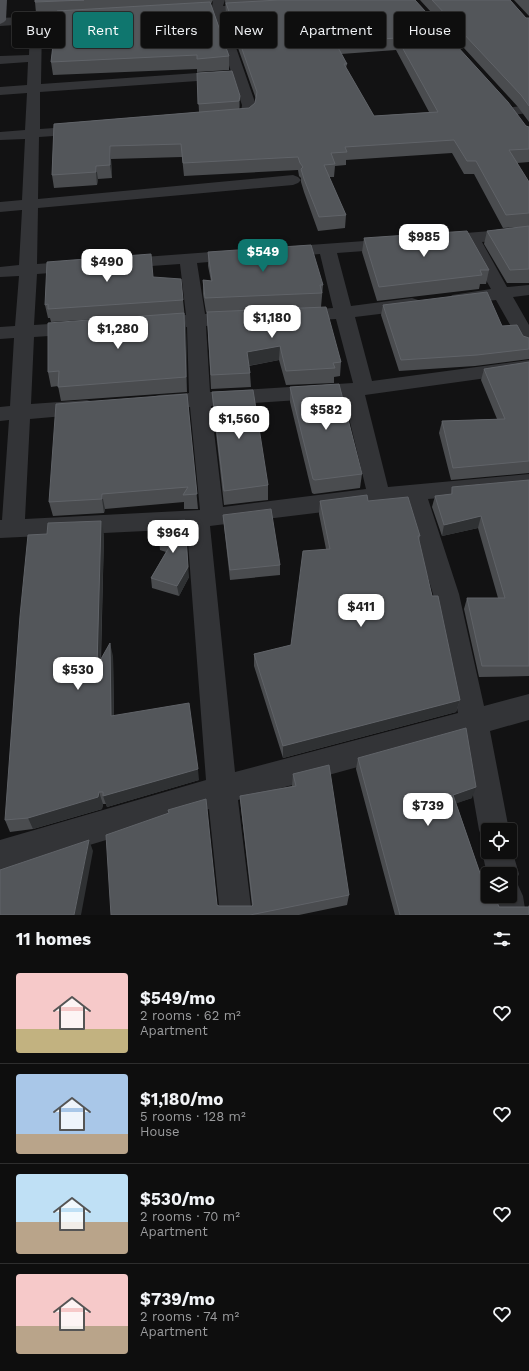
<!DOCTYPE html>
<html lang="en">
<head>
<meta charset="utf-8">
<style>
  body { margin:0; font-family:"Work Sans",sans-serif; background:#171717; color:#f1f3f6; height:100vh; display:flex; flex-direction:column; font-size:15px; white-space:nowrap }
  * { box-sizing:border-box; margin:0 }
  p { font-size:13px; color:#9b9c9e }
  .icon { flex:none; width:22px; height:22px; fill:none; stroke:currentColor; stroke-width:2; stroke-linecap:round; stroke-linejoin:round }
  .map { position:relative; height:915px; overflow:hidden }
  .details { display:flex; flex-direction:column; background:#0e0e0e; flex:1 }
  .details>* { flex:none }
  .banner { position:absolute; left:12px; top:12px; width:505px; height:36px; display:flex; gap:8px }
  .fabs { position:absolute; left:481px; top:823px; display:grid; gap:8px }
  .fabs a { display:grid; place-items:center; width:36px; height:36px; border-radius:4px; background:#0e0e0e; box-shadow:0 1px 3px #0004,0 0 0 1px #2e2e2e; font-size:20px }
  .price { position:absolute; translate:-50% -34px; padding:0 9px; border-radius:8px; background:#fff; color:#222; font-size:13px; line-height:26px; filter:drop-shadow(0 1px 2px #0008) }
  .price::after { content:''; position:absolute; left:50%; top:24px; width:12px; height:9px; margin-left:-6px; background:inherit; clip-path:polygon(0 0,100% 0,50% 100%) }
  .price.selected { background:#0f766e; color:#fff }
  ul { padding:0; list-style:none }
  li { display:flex; align-items:center; gap:12px; height:100px; padding:0 16px }
  li+li { border-top:1px solid #2e2e2e }
  li span { display:grid; place-items:center; flex:none; width:112px; height:80px; border-radius:4px; color:#555 }
  li>.icon { margin-inline-start:auto }
  span .icon { width:48px; height:48px; fill:#fffc; stroke-width:1 }
  li b { font-size:17px }
  h2 { display:flex; justify-content:space-between; align-items:center; height:48px; padding:0 16px; font-size:17px }
  .chip { padding:0 14px; border-radius:4px; background:#0e0e0e; box-shadow:0 1px 3px #0004,0 0 0 1px #2e2e2e; font-size:14px; line-height:36px }
  .chip.selected { background:#0f766e; color:#fff }
  .map>svg:first-child { display:block }
  .lines { fill:none; stroke-linecap:round; stroke-linejoin:round }
  .minor { fill:#333437; fill-rule:evenodd }
  .major { fill:#4f5156; fill-rule:evenodd }
  .wall { fill:#4a4c4f; fill-rule:evenodd }
  .shaded-wall { fill:#2f3133 }
  .building { fill:#53565a; stroke:#606368; fill-rule:evenodd }
</style>
</head>
<body>
<div class="map">
<svg width="529" height="915" viewBox="0 0 529 915">
  <rect width="100%" height="100%" fill="#121213"/>
  <g class="lines">
    <g class="minor">
      <path d="M213 0H225L223 6 256 5 260 6 262 8 260 10 256 11 224 13 256 105 252 117C242 121 230 125 220 122L218 119 220 116 241 112 242 105 232 75 231 78 226 79 40 92V129L83 126 88 127 90 130 88 133 83 134 39 137 38 199 293 175 298 177 301 180 298 183 293 185 38 208 37 264 77 261 83 262 86 266 83 270 77 271 37 274 34 325 79 322 86 324 88 328 86 332 79 334 34 337 31 404 87 400 94 402 97 407 94 412 87 414 30 419 25 519 200 510 190 407 159 409 152 407 149 402 152 397 159 395 189 393 187 327 155 329 148 327 146 323 148 319 186 315 180 264 123 268 117 267 114 263 117 259 238 250 244 251 247 255 244 259 197 263 205 314 236 312 243 314 245 318 243 322 206 326 210 392 353 383 336 319 299 321 292 319 290 315 292 311 333 308 320 254 282 257 276 256 273 252 276 248 282 247 392 239 398 240 400 244 398 248 392 249 337 253 351 306 412 298 418 300 421 304 418 308 412 310 355 317 372 381 529 360V372L365 395 388 487 529 474V490L428 499 459 594 484 706 529 694V720L490 731 509 830H488V852H510V843L519 874 515 883 518 885 523 896 526 915H494L491 896H510V874H488V876L487 874 482 852 486 842 483 841 479 830 463 738 238 800 252 915H220L209 809 0 872V840L206 780 187 529 0 538V520H2L9 420 0 421V407L10 406 14 338 0 339V327L15 326 19 276 0 277V267L19 265 22 210 0 212V202L22 200 25 139 0 140V132L25 130 27 93 0 95V87L27 85 28 62 0 64V56L29 55 30 24 0 26V18L87 14 91 15 93 17 91 19 87 20 42 23 41 84 226 71 231 72 232 75 213 14 183 15 179 14 177 12 179 10 183 9 212 7ZM344 397 366 489 223 507 211 406ZM405 502 433 594 458 713 235 772 210 526Z"/>
      <path d="M529 105V113L512 115 507 114 505 111 507 108Z"/>
      <path d="M529 228V238L482 242 507 287 529 285V295L513 297 529 325V348L522 346 496 300 458 304 452 303 449 299 452 295 491 289 465 243 440 245 434 244 432 240 434 236 440 235Z"/>
    </g>
    <path class="major" d="M0 0H7L6 20 4 22 0 24Z"/>
  </g>
  <g class="wall">
    <path d="M35 0H213L211 4 229 56V70L197 72V69L53 75 51 62 57 12 36 13 35 2Z"/>
    <path d="M225 0H415L526 126 529 127V162L517 163 529 182V283H507L484 244 487 231 520 227 503 228 474 174H464L452 153 346 160V165L335 166 334 177H329L346 215 345 228 318 231 304 192 301 182V178L299 176 298 170 184 176 182 157 111 159 112 178 98 179 97 185 54 188 52 175 54 124 199 112 197 73 240 96V105L239 109 249 108 255 103 256 99 226 14ZM396 50 429 112 374 116 346 68 347 64 341 54Z"/>
    <path d="M420 0H510L526 18H529V122L518 107Z"/>
    <path d="M514 0H529V16Z"/>
    <path d="M364 238 489 270 486 284H480L479 289 377 301 362 252Z"/>
    <path d="M208 252 323 285 321 307 341 362 340 376 334 377V383L286 385 279 360 249 366 250 373 251 387 211 389 207 312H206L203 294V280L211 281 208 266Z"/>
    <path d="M153 277 183 300 186 328 187 392 61 401 58 386 51 387 48 372 144 316 51 322 50 318H48L45 305Z"/>
    <path d="M383 305 502 326 523 336 529 338V359L475 366 399 371 381 315Z"/>
    <path d="M529 362V473L451 480 439 433 442 421 497 419 481 380 484 369Z"/>
    <path d="M290 387 362 474 360 488 314 494 312 493 290 402Z"/>
    <path d="M212 392 268 485V500L224 505 213 406Z"/>
    <path d="M187 394 198 509H184V502L105 509 104 513 53 516 49 502Z"/>
    <path d="M529 480V676L479 677 464 609 467 598H498L478 528 442 536 432 507 435 496 451 494 452 487Z"/>
    <path d="M320 501H368L420 536 419 542 432 596 460 700 456 712 283 758 254 666V654L291 645 326 549 319 514Z"/>
    <path d="M223 515 280 565V575L230 580 224 526Z"/>
    <path d="M170 521 189 577 179 596 152 588 151 578 166 552 160 550 159 540Z"/>
    <path d="M104 534 101 660 113 656 114 715 199 780 107 807 106 804H103L102 809 33 829 10 832 5 820Z"/>
    <path d="M358 758 472 798 456 803 490 902 499 907H528L529 905V915H395L356 769Z"/>
    <path d="M293 774 349 895 347 905 299 915H111L217 905 219 906H252L241 808 240 796 292 786Z"/>
  </g>
  <g class="shaded-wall">
    <path d="M240 96V105L239 111V101Z"/>
    <path d="M110 146 111 159 112 178 110 165Z"/>
    <path d="M96 166 98 179 97 185 96 172Z"/>
    <path d="M184 313 186 328 187 392 186 377Z"/>
    <path d="M280 346 279 360 247 366V352Z"/>
    <path d="M102 494 105 509 104 513 102 499Z"/>
    <path d="M481 516 478 528 442 536 444 525Z"/>
    <path d="M185 520 189 577 179 596 177 586Z"/>
    <path d="M101 521 104 534 100 679 97 666Z"/>
    <path d="M110 643 113 656 114 728 111 716Z"/>
    <path d="M460 700 456 712 283 758V746Z"/>
    <path d="M198 769 199 780 107 807 103 796Z"/>
    <path d="M476 787 472 798 449 806 453 795Z"/>
    <path d="M99 792 103 804 102 809 33 829 28 818Z"/>
    <path d="M89 840 93 851 81 915H74Z"/>
  </g>
  <g class="building">
    <path d="M35 0H84L35 2Z"/>
    <path d="M279 0H415L508 102 526 126 529 127V149L509 150 529 182V213L506 215 476 161H467L454 140 345 147 347 152 331 153 335 164 324 165 346 215 319 217 304 179 301 169 303 167 300 163 298 157 183 163 181 144 110 146V165L96 166V172L52 175 54 124 249 108 255 103 257 92 226 3ZM397 38 438 112 374 116 344 64H347L335 42Z"/>
    <path d="M432 0H510L526 18H529V106L521 95Z"/>
    <path d="M210 2 229 56 197 59V55L51 62 57 11Z"/>
    <path d="M232 71 240 96 239 101 198 104 197 73Z"/>
    <path d="M529 226V269L510 270 487 231Z"/>
    <path d="M467 231 489 270H480L482 275 379 287 364 238Z"/>
    <path d="M311 245 323 285H320L322 293 205 298 203 280 212 281 208 252Z"/>
    <path d="M151 254 153 277 181 279 183 300 48 309V304L45 305 47 262Z"/>
    <path d="M487 292 502 326 517 325 523 336 529 338V349L477 355 401 360 383 305Z"/>
    <path d="M326 307 341 362 333 363 335 368 286 371 280 346 247 352 250 373 211 375 207 312Z"/>
    <path d="M184 313 186 377 58 387 59 371 48 372V323Z"/>
    <path d="M529 362V461L453 468 442 421 505 419 484 369Z"/>
    <path d="M339 384 362 474 315 480 313 479 290 387Z"/>
    <path d="M253 390 268 485 224 491 212 392Z"/>
    <path d="M187 394 197 494 183 495 188 487 102 494V499L49 502 56 404Z"/>
    <path d="M529 480V666H482L467 598H505L481 516 444 525 435 496 452 494V487Z"/>
    <path d="M367 495 368 501 408 497 420 536H418L432 596H438L460 700 283 746 254 654 291 645 303 551 330 549 320 501Z"/>
    <path d="M271 509 280 565 230 570 223 515Z"/>
    <path d="M185 520 188 567 177 586 151 578 171 544 159 540 170 521Z"/>
    <path d="M101 521 97 666 110 643 111 716 189 703 198 769 103 796V792H99L98 797 28 818 5 820 20 616 28 535 47 534 48 523Z"/>
    <path d="M466 728 476 787 453 795 490 902H497L499 907H529V915H400L358 758Z"/>
    <path d="M329 765 349 895 250 915H111L106 835 169 813 168 810 206 799 217 905 219 906H252L253 905 240 796 296 786 293 774Z"/>
    <path d="M89 840 74 915H0V870Z"/>
  </g>
</svg>
<div class="fabs">
<a><svg class="icon" aria-label="locate" viewBox="0 0 24 24"><circle cx="12" cy="12" r="6"/><path d="M12 2v4M12 18v4M2 12h4M18 12h4"/></svg></a>
<a><svg class="icon" aria-label="layers" viewBox="0 0 24 24"><path d="M12 4l9 5-9 5-9-5zM3 14l9 5 9-5"/></svg></a>
</div>
<b class="price" style="left:424px;top:258px">$985</b>
<b class="price selected" style="left:263px;top:273px">$549</b>
<b class="price" style="left:107px;top:283px">$490</b>
<b class="price" style="left:272px;top:339px">$1,180</b>
<b class="price" style="left:118px;top:350px">$1,280</b>
<b class="price" style="left:326px;top:431px">$582</b>
<b class="price" style="left:239px;top:440px">$1,560</b>
<b class="price" style="left:173px;top:554px">$964</b>
<b class="price" style="left:361px;top:628px">$411</b>
<b class="price" style="left:78px;top:691px">$530</b>
<b class="price" style="left:428px;top:827px">$739</b>
<div class="banner">
<a class="chip">Buy</a>
<a class="chip selected">Rent</a>
<a class="chip">Filters</a>
<a class="chip">New</a>
<a class="chip">Apartment</a>
<a class="chip">House</a>
</div>
</div>
<section class="details">
<h2>11 homes<svg class="icon" aria-label="filters" viewBox="0 0 24 24"><path d="M4 7h16M4 17h16"/><circle cx="9" cy="7" r="2"/><circle cx="15" cy="17" r="2"/></svg></h2>
<ul>
<li><span style="background:linear-gradient(#f6c9c9 70%,#c2b280 0)"><svg class="icon" aria-label="home" viewBox="0 0 24 24"><path d="M3 11l9-7 9 7M6 9v11h12V9"/></svg></span><div><b>$549/mo</b><p>2 rooms · 62 m²</p><p>Apartment</p></div><svg class="icon" aria-label="heart" viewBox="0 0 24 24"><path d="M12 20l-8-8c-3-5 5-10 8-4 3-6 11-1 8 4z"/></svg></li>
<li><span style="background:linear-gradient(#a9c7e8 75%,#b9a48a 0)"><svg class="icon" aria-label="home" viewBox="0 0 24 24"><path d="M3 11l9-7 9 7M6 9v11h12V9"/></svg></span><div><b>$1,180/mo</b><p>5 rooms · 128 m²</p><p>House</p></div><svg class="icon" aria-label="heart" viewBox="0 0 24 24"><path d="M12 20l-8-8c-3-5 5-10 8-4 3-6 11-1 8 4z"/></svg></li>
<li><span style="background:linear-gradient(#bfe0f5 60%,#b9a48a 0)"><svg class="icon" aria-label="home" viewBox="0 0 24 24"><path d="M3 11l9-7 9 7M6 9v11h12V9"/></svg></span><div><b>$530/mo</b><p>2 rooms · 70 m²</p><p>Apartment</p></div><svg class="icon" aria-label="heart" viewBox="0 0 24 24"><path d="M12 20l-8-8c-3-5 5-10 8-4 3-6 11-1 8 4z"/></svg></li>
<li><span style="background:linear-gradient(#f6c9c9 65%,#b9a48a 0)"><svg class="icon" aria-label="home" viewBox="0 0 24 24"><path d="M3 11l9-7 9 7M6 9v11h12V9"/></svg></span><div><b>$739/mo</b><p>2 rooms · 74 m²</p><p>Apartment</p></div><svg class="icon" aria-label="heart" viewBox="0 0 24 24"><path d="M12 20l-8-8c-3-5 5-10 8-4 3-6 11-1 8 4z"/></svg></li>
</ul>
</section>
</body>
</html>
